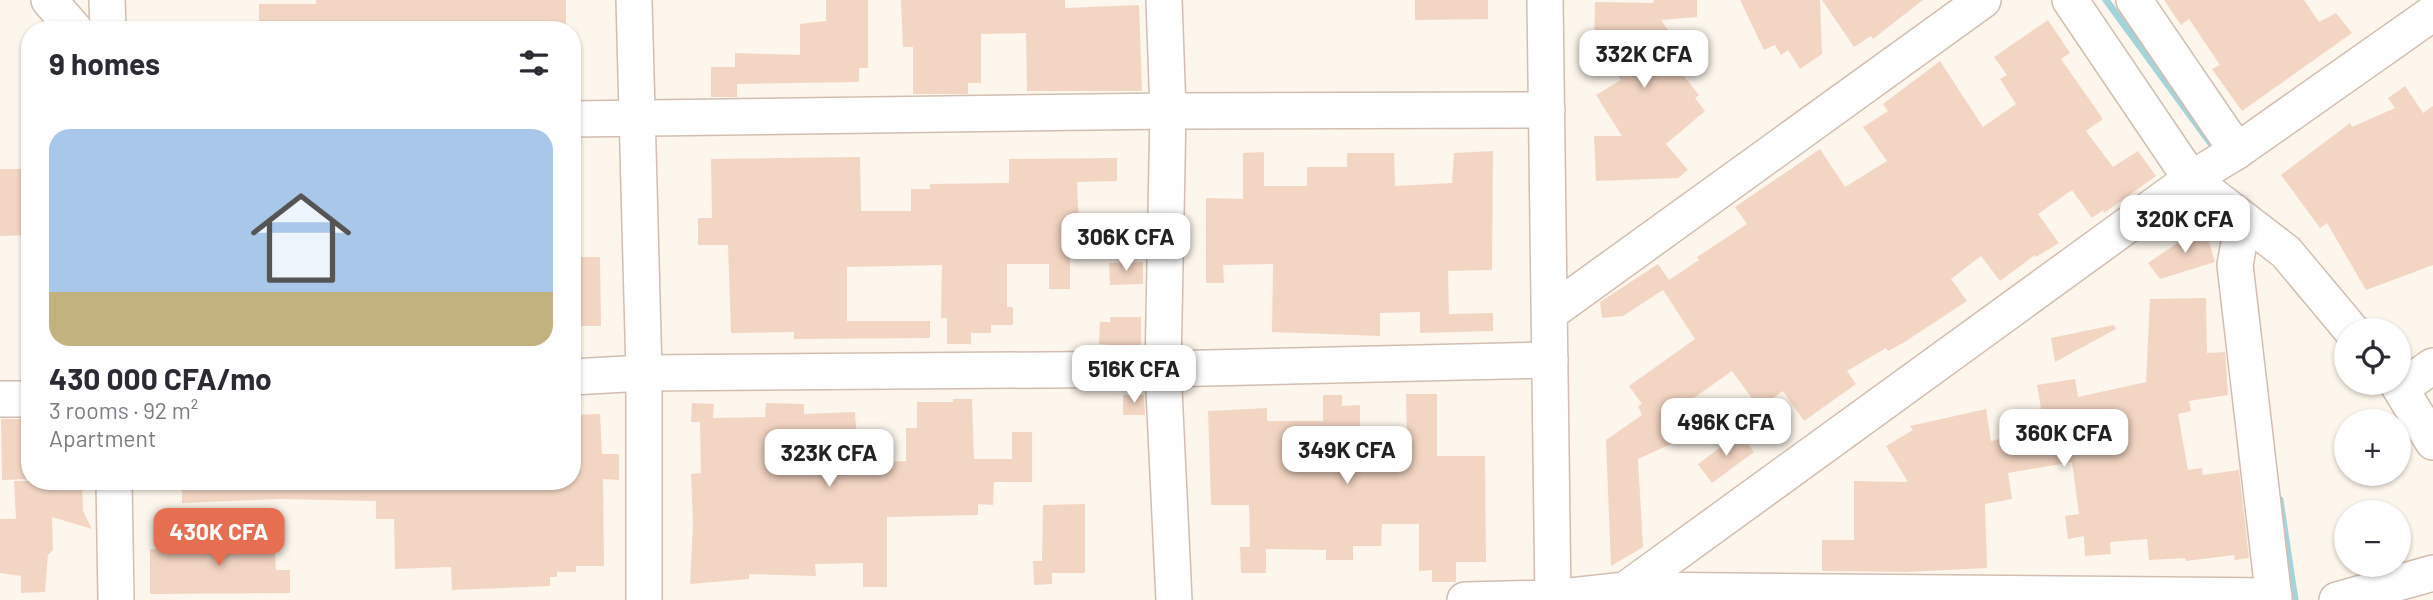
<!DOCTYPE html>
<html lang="en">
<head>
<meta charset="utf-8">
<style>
  body { margin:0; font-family:Barlow,sans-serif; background:#f2f2f3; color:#2b2b33; height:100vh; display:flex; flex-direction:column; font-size:26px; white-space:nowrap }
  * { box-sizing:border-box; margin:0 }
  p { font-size:23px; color:#7c7c81 }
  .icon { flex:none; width:38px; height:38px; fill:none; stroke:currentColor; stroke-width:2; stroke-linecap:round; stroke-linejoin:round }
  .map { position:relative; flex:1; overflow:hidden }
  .side { position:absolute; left:21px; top:21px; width:560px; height:469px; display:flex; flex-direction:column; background:#fff; border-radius:28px; box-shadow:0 2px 5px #0004 }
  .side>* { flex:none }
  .controls { position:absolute; left:2334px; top:318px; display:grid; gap:14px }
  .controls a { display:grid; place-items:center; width:77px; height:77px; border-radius:50%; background:#fff; box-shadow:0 2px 5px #0004; font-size:35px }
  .price { position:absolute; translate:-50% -60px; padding:0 16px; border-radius:14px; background:#fff; color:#222; font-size:23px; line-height:46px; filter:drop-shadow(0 2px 4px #0008) }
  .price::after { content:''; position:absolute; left:50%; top:42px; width:21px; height:16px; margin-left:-10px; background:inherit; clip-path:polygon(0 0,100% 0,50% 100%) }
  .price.selected { background:#e76f51; color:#fff }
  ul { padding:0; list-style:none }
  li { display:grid; align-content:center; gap:14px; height:371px; padding:0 28px }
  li+li { border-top:2px solid #e1e1e2 }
  li span { display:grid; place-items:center; height:217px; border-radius:21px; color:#555 }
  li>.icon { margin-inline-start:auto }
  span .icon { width:126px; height:126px; fill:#fffc; stroke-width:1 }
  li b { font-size:30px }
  h2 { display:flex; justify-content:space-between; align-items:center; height:84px; padding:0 28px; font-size:30px }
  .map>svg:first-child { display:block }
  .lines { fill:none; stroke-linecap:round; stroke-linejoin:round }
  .stream { stroke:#a5d3da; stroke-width:7 }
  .building { fill:#f3d5c3 }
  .minor-casing { stroke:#d1beb0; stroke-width:38 }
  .minor { stroke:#fff; stroke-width:35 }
</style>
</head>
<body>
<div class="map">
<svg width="2433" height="600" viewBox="0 0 2433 600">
  <rect width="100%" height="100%" fill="#fdf6ec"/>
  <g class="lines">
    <g class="stream">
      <path d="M2106 0 2217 152"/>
      <path d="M2280 500 2295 600"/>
    </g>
  </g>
  <g class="building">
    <path d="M316 0H566V30H259V4H316Z"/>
    <path d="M826 0H868V68H859V82L737 84V97H711V67H735V53L800 55V24L826 21Z"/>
    <path d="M901 0H1065V8L1139 5 1142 91H1027L1026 33 981 34V83H968V94H913V47H903Z"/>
    <path d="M1415 0H1488V19L1415 20Z"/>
    <path d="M1654 0H1697V17L1661 20 1693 66 1682 74 1699 95 1695 98 1705 111 1666 144 1688 170 1678 178 1596 181 1594 136H1622L1596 95 1621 80 1601 49H1594L1595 2 1653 3Z"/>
    <path d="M1740 0H1820L1822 54 1800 69 1788 50 1781 55 1775 45 1764 50Z"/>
    <path d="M1822 0H1923L1873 39 1871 36 1854 47Z"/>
    <path d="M2164 0H2304L2319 22 2336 13 2352 33 2242 111 2212 69 2220 65 2189 19 2181 25Z"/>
    <path d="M2048 20 2070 53 2061 59 2103 119 2086 131 2113 167 2138 151 2156 176 2104 213 2103 210 2092 218 2072 190 2038 214 2059 243 2036 257 2035 255 2000 281 1981 256 1951 279 1967 301 1903 343 1888 351 1886 348 1847 371 1856 384 1804 421 1783 391 1759 408 1732 371 1678 409 1691 435 1638 459 1643 547 1611 566 1606 440 1642 415 1638 406 1642 404 1629 386 1695 339 1663 290 1623 316 1602 318 1600 302 1658 264 1669 280 1699 260 1697 257 1747 224 1735 207 1820 149 1845 187 1887 161 1863 127 1888 111 1883 104 1940 61 1983 127 2016 104 2000 79 2007 75 1994 57Z"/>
    <path d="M2405 86 2423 113 2433 106V265L2366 290 2327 223 2320 228 2281 175 2350 123 2352 127 2395 108 2388 98Z"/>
    <path d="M1493 151 1492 270 1448 271 1449 314 1493 313V331L1420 333V312L1380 313V336L1272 332 1273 264 1223 265 1224 283H1206V198L1243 199V153L1264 152V186H1307V167H1347V153H1394L1395 186 1452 183 1454 153Z"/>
    <path d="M860 157 861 211H911V189H930V184L1009 183V159L1117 158V181L1077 182 1079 228 1070 229V289H1049V264H1007V307H1013V325H991V333H971V344H947V318H941L942 265 847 267V321H930V338L794 339V332L731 333 728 245H698V218H712L711 159Z"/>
    <path d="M0 169H30V235L0 236Z"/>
    <path d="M2204 225 2215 262 2160 279 2148 263Z"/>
    <path d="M572 257H600L601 326H572Z"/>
    <path d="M1143 262V284L1110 285 1109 263Z"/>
    <path d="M2206 298 2207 353 2225 352 2228 395 2189 401 2191 411 2178 414 2188 470 2202 468 2203 475 2239 470 2249 558 2235 560 2234 555 2186 561 2185 558 2149 560 2147 539 2110 542 2111 554 2085 556 2084 536 2068 539 2065 516 2079 514 2072 462 2008 473 2012 499 1985 504 1987 568 1907 572 1822 571V540H1854V481L1908 482 1886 446 1913 430 1910 426 1986 409 1991 441 2000 439 2002 445 2046 438 2037 385 2075 379 2078 397 2146 382 2150 299Z"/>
    <path d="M1110 317H1141V348L1099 344 1100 322H1110Z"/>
    <path d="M2114 325 2116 329 2055 362 2051 338Z"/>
    <path d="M1406 394H1437V456H1485L1486 562H1456V582H1432V570L1419 571V524H1382L1381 546H1353V560H1326V550L1266 549V573H1241L1240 547H1250L1249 505H1211L1208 411 1267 408V421H1323V395H1342V406L1360 405V446L1407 448Z"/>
    <path d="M1123 395H1144L1145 415H1123Z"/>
    <path d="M953 399H972L974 459H1012V432H1032V482H994L993 505 978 504V515L887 517V587H863V563L815 564 816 576 749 574V579L690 584 693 523 691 474 701 473 700 422H691L692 403 714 404 713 418 765 417 766 403 804 404V414L855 412 857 443H862V463L906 461V428H917V402H953Z"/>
    <path d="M600 414 602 454H619V480L603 479 604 566H576V572H557V577H550V586L452 590 451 567 395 569 394 519H376V501L281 499 182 503V481H572L573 415Z"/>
    <path d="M1 419H30V479L2 480Z"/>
    <path d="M1740 433 1754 452 1712 483 1698 464Z"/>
    <path d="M14 481H82L83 511 92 529 52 517 53 550 48 555 45 592 21 593V576L0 573V519H16Z"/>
    <path d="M1085 504V573H1052V584L1034 585 1033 561H1042L1043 505Z"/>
    <path d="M198 536H274L276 570H290V593L150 594V549H198Z"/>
  </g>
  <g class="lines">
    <defs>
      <g id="minor">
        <path d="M49 0 75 30"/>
        <path d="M107 0 108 30"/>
        <path d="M634 0 644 373V600"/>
        <path d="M1164 0 1168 111 1163 369 1174 600"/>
        <path d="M1545 0 1553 600"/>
        <path d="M2070 0 2191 179 2286 252 2352 331"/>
        <path d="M2134 0 2237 151"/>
        <path d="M572 119 1168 111 1547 110"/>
        <path d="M2243 221 2235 265 2274 600"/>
        <path d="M1551 312 1983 0"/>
        <path d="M572 377 644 373 1163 369 1550 360"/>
        <path d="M2397 383 2433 442"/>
        <path d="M2401 388 2433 366"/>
        <path d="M0 399H30"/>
        <path d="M114 481 116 600"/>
        <path d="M1625 590 2274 596"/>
        <path d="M1465 600 1553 598 1625 590 2191 179 2237 151 2433 13"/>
        <path d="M2337 600 2433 573"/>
      </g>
    </defs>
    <use href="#minor" class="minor-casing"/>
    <use href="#minor" class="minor"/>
  </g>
</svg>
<div class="controls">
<a><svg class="icon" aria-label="locate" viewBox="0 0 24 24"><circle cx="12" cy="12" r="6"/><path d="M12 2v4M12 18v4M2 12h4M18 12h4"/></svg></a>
<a>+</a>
<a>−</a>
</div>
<b class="price" style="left:1644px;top:90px">332K CFA</b>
<b class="price" style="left:2185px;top:255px">320K CFA</b>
<b class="price" style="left:1126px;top:273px">306K CFA</b>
<b class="price" style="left:1134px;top:405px">516K CFA</b>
<b class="price" style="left:1726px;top:458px">496K CFA</b>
<b class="price" style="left:2064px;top:469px">360K CFA</b>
<b class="price" style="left:1347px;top:486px">349K CFA</b>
<b class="price" style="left:829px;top:489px">323K CFA</b>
<b class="price selected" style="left:219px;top:568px">430K CFA</b>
<section class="side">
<h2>9 homes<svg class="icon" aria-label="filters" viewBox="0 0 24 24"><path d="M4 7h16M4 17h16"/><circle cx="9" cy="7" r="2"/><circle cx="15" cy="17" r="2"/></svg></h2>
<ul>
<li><span style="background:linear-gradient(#a9c7e8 75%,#c2b280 0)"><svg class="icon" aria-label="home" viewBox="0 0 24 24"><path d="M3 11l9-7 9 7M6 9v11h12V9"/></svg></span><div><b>430 000 CFA/mo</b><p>3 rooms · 92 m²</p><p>Apartment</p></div></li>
</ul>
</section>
</div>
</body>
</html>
